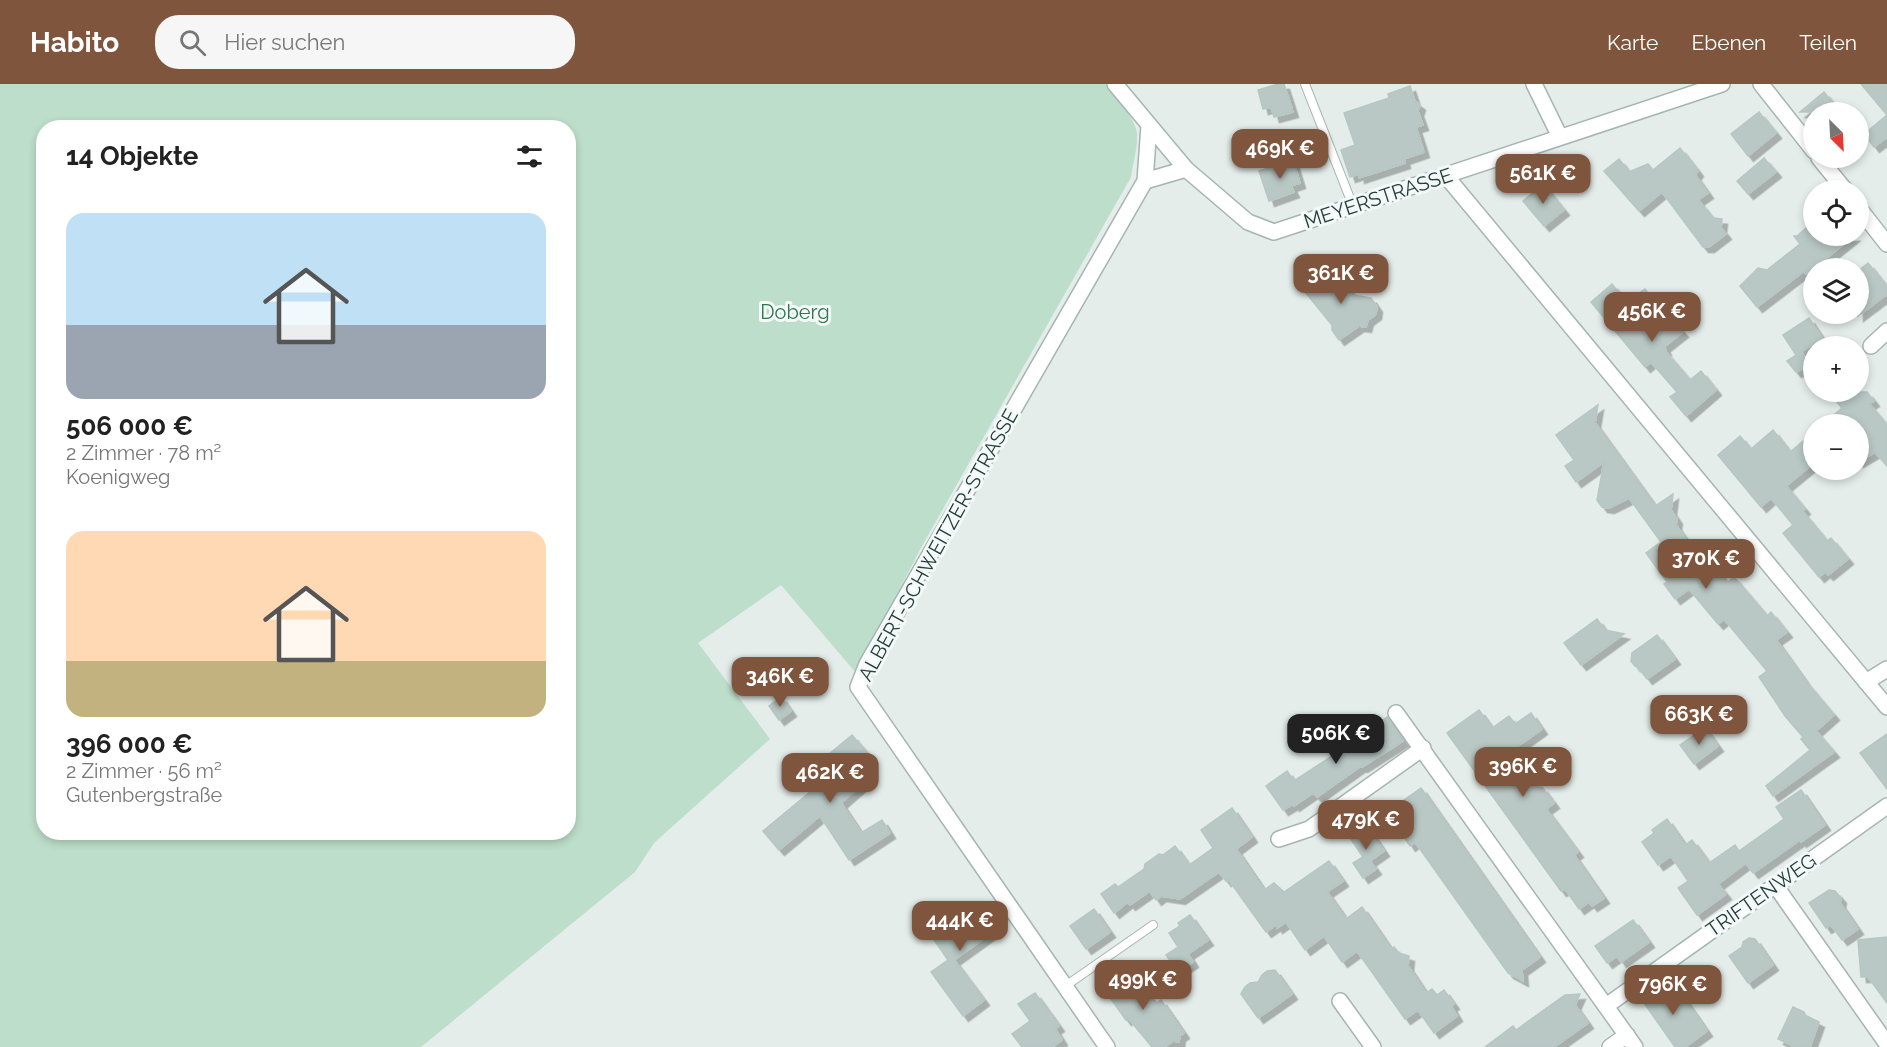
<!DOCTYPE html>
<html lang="de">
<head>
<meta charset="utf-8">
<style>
  body { margin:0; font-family:Raleway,sans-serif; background:#f6f6f6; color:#222; height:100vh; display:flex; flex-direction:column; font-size:22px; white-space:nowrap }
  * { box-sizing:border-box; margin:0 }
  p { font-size:20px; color:#767676 }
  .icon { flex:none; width:33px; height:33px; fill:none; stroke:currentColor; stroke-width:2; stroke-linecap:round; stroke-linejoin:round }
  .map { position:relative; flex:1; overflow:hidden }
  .panel { position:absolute; left:36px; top:36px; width:540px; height:720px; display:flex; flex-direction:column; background:#fff; border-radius:24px; box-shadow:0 3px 9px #0003 }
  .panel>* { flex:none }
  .needle { width:39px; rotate:156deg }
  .tools { position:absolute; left:1803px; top:18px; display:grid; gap:12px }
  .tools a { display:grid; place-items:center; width:66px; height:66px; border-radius:50%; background:#fff; box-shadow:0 3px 9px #0003; font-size:30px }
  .price { position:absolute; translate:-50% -51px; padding:0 14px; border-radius:12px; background:#7f563d; color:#fff; font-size:20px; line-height:39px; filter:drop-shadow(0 2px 3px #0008) }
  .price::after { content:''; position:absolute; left:50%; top:36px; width:18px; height:14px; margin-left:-9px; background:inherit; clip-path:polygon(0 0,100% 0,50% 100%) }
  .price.current { background:#222; color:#fff }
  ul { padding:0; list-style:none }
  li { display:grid; align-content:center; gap:12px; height:318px; padding:0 30px }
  li span { display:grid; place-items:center; height:186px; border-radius:18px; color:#555 }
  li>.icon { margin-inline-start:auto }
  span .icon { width:108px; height:108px; fill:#fffc; stroke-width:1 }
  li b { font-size:26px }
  h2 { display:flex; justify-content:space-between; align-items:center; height:72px; padding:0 30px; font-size:26px }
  header { display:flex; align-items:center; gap:36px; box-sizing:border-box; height:84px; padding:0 30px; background:#7f563d; color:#fff }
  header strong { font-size:28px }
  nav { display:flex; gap:33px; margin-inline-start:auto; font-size:21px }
  .search { width:420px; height:54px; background:#f6f6f6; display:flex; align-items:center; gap:15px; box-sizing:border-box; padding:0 21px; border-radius:24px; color:#767676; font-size:22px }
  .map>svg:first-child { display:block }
  .green { fill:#bddeca; fill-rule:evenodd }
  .building { fill:#b9c8c4; stroke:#b6c7c2; stroke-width:1.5; filter:url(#shadow) }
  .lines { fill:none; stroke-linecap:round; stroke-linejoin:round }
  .lane-casing { stroke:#a6b5b2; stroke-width:10 }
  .street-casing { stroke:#a6b5b2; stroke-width:18 }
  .lane { stroke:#fff; stroke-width:8 }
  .street { stroke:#fff; stroke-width:15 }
  .labels { text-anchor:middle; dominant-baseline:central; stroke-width:6; stroke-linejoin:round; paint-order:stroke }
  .street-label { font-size:20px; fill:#233f3b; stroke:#f4f9f8 }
  .park-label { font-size:20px; fill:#2e7553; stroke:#f4f9f8 }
</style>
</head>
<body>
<header>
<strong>Habito</strong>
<div class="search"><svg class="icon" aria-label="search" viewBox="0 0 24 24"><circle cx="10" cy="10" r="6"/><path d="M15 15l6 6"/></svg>Hier suchen</div>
<nav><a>Karte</a><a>Ebenen</a><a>Teilen</a></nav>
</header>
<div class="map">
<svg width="1887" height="963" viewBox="0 0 1887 963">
  <defs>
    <filter id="shadow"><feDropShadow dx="5.5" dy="5.5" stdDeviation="0" flood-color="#0004"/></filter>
  </defs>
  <rect width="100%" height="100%" fill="#e4edea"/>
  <path class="green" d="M0 0H1105C1115 12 1135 34 1137 49 1138 63 1133 79 1131 93L922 462 856 589 781 501 698 559 770 655 654 759 635 788 421 963H0ZM44 44H568V748H44Z"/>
  <g class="building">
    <path d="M1278 0H1284L1293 28 1274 33 1271 23 1263 25 1258 6Z"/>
    <path d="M1861 0H1887V53L1874 63 1864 50 1887 31Z"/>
    <path d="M1410 2 1415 17 1420 21 1418 27 1423 41 1416 43 1424 68 1404 75 1405 79 1359 94V90L1350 93 1341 66 1355 61 1344 29 1389 14 1388 10Z"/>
    <path d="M1824 8 1841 28H1800Z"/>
    <path d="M1759 28 1776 49 1748 72 1731 50Z"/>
    <path d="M1309 52 1314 66 1295 73 1290 59Z"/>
    <path d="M1680 64 1698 87 1695 91 1708 109 1698 116 1713 134 1722 135 1721 144 1726 150 1709 163H1703L1662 108 1639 127 1604 87 1619 75 1629 88 1648 80 1653 86Z"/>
    <path d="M1764 74 1776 88 1748 110 1737 97Z"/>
    <path d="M1293 76 1300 99 1291 102 1294 108 1269 117 1259 87Z"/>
    <path d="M1543 100 1564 126 1544 142 1523 117Z"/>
    <path d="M1814 137V152H1854L1818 181 1806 190 1804 187 1757 223 1740 202 1758 184 1767 186 1800 160 1794 152H1797Z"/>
    <path d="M1868 179 1887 203V210L1858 232V187Z"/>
    <path d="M1336 186 1353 211 1371 214 1377 223 1376 230 1368 236 1366 243 1359 242 1339 256 1332 246V241L1305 208Z"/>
    <path d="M1612 200 1626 218 1645 205 1668 237 1674 238 1683 248 1664 263 1666 266 1665 267 1690 296 1701 287 1716 306 1686 332 1670 313 1677 308 1651 278 1645 283 1591 218Z"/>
    <path d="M1809 234 1822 254 1799 269 1801 267 1810 281 1796 288 1787 277 1796 271 1783 251Z"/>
    <path d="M1844 308H1867L1874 317 1869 320 1887 341V382L1875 368 1858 378V340H1823L1842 324 1834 315Z"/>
    <path d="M1598 321 1595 339 1655 422 1673 410 1671 426 1677 435 1676 441 1690 461 1696 457 1727 499 1734 493 1767 532 1771 528 1787 548 1776 556 1806 598 1834 631 1816 647 1834 668 1773 712 1766 702 1810 666 1801 655 1803 653 1785 632 1759 593 1767 587 1724 535 1718 540 1689 505 1675 515 1664 500 1667 498 1646 469 1661 458 1629 414 1609 424 1602 423 1597 416 1604 378 1576 398 1565 382 1574 376 1556 351Z"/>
    <path d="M1773 346 1790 368 1814 348V379L1786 402 1805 425 1802 427 1827 457 1831 454 1848 475 1828 491 1825 488 1819 493 1783 449 1793 441 1771 414 1761 423 1718 371 1740 352 1751 365Z"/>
    <path d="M1597 535 1605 546 1624 550 1581 581 1564 559Z"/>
    <path d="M1657 551 1675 575 1647 595 1638 583 1635 582 1631 577 1632 569Z"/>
    <path d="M781 613 791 627 779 636 769 622Z"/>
    <path d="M1479 626 1492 644 1509 632 1515 640 1531 629 1542 645 1511 667 1539 705 1542 703 1554 719 1546 725 1578 768 1574 771 1604 814 1592 822 1589 818 1579 825 1565 805 1561 807 1447 649Z"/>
    <path d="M1387 633 1403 657 1362 683 1361 682 1317 713 1313 709 1294 722 1293 720 1283 726 1266 702 1287 687 1294 697 1347 662 1345 659 1372 641 1373 643Z"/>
    <path d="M1705 644 1718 662 1694 680 1680 661Z"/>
    <path d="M1887 650V705L1860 669Z"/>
    <path d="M852 651 868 670 852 684 864 699 841 719 861 749 882 736 890 749 849 776 820 732 779 766 763 747 816 703 805 690Z"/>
    <path d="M1421 704 1540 873 1522 886 1523 897 1508 889 1415 758 1410 762 1400 747 1413 738 1400 719Z"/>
    <path d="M1801 706 1825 741 1801 758 1800 756 1753 789 1746 779 1718 800 1726 810 1697 831 1678 804 1688 797 1671 772 1658 781 1642 758 1654 749 1652 746 1667 735 1685 761 1692 756 1709 779 1735 761 1739 767 1784 735 1776 723Z"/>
    <path d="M1232 724 1252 753 1236 765 1264 806 1274 799 1284 808 1329 777 1343 797 1327 808 1346 835 1362 823 1391 865 1394 863 1399 869 1409 872 1408 882 1426 909 1432 905 1437 911 1444 906 1454 920 1451 922 1457 932 1434 949 1418 926 1405 935 1357 867 1342 878 1324 852 1305 866 1286 838 1277 844 1276 841 1266 848 1228 795 1226 797 1219 788 1180 815 1161 812 1156 816 1150 807 1130 821 1128 818 1114 829 1101 810 1115 800 1118 803 1144 785 1145 780 1159 770 1163 771 1175 762 1189 781 1213 764 1201 746Z"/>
    <path d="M1367 742 1384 767 1370 777 1376 785 1363 794 1353 779 1363 773 1350 754Z"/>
    <path d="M1829 806 1835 807 1841 814 1840 819 1858 845 1842 856 1831 841 1826 844 1809 819Z"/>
    <path d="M959 819 971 836 988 823 1001 842 954 876 984 916 963 932 931 888 948 876 925 843Z"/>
    <path d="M1094 825 1110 848 1086 865 1070 842Z"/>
    <path d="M1190 831 1208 856 1188 870 1193 878 1178 888 1166 871 1178 863 1169 849 1180 842 1178 839Z"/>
    <path d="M1633 836 1649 858 1621 878 1617 872 1607 879 1595 862Z"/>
    <path d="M1887 853V919L1868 893H1861L1858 856Z"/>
    <path d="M1749 854 1755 855 1773 881 1748 899 1729 872 1742 863 1743 858Z"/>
    <path d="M1121 885 1136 905 1142 901 1155 920 1161 916 1184 949 1180 952 1179 958 1173 957 1164 963H1152L1128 934 1126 936 1100 900Z"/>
    <path d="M1275 886 1292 910 1258 934 1241 910 1245 903 1250 899 1258 898 1262 891 1267 887Z"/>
    <path d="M1660 897 1676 919 1684 914 1707 947 1685 963H1675L1639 912Z"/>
    <path d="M1035 909 1059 942 1055 945 1062 956 1052 963H1022L1012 950 1030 937 1018 920Z"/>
    <path d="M1580 910 1575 921 1588 939 1554 963H1485L1513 942 1516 946 1565 911Z"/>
    <path d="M1793 923 1804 928 1806 932 1819 938 1810 963H1795L1778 955Z"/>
  </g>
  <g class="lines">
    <defs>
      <g id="lane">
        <path d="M1305 0 1353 122"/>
        <path d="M1064 903 1153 841"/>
      </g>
      <g id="street">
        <path d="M1115 0 1186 85 1248 138 1274 148 1722 0"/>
        <path d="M1534 0 1560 53"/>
        <path d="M1761 0 1814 67"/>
        <path d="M1819 74 1845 106"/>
        <path d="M1446 92 1887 623"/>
        <path d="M1145 97 1186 85"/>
        <path d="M1858 123 1887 160"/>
        <path d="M1871 262 1887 247"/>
        <path d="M1866 598 1887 585"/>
        <path d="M1396 629 1635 963"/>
        <path d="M1279 755 1309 745 1423 664"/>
        <path d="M1775 801 1887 960"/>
        <path d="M1340 917 1373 963"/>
        <path d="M1606 922 1887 722"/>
        <path d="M1107 963 858 603 867 580 1145 97 1149 41"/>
        <path d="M1610 963 1627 951"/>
      </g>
    </defs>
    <use href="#lane" class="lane-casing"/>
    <use href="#street" class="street-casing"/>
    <use href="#lane" class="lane"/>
    <use href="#street" class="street"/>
  </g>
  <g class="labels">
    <g class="street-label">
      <text transform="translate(1378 114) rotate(-18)">MEYERSTRASSE</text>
      <text transform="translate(938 461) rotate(-61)">ALBERT-SCHWEITZER-STRASSE</text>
      <text transform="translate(1761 811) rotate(-35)">TRIFTENWEG</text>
    </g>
    <g class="park-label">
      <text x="795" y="228">Doberg</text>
    </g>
  </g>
</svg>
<div class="tools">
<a><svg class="needle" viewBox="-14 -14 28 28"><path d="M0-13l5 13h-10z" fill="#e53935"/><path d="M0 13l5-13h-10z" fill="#767676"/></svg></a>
<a><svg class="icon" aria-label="locate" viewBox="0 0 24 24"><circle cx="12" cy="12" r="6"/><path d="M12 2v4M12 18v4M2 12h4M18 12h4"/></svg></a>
<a><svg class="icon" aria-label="layers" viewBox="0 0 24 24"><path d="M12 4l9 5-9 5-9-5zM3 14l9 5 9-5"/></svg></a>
<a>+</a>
<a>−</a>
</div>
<b class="price" style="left:1280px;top:96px">469K €</b>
<b class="price" style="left:1543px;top:121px">561K €</b>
<b class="price" style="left:1341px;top:221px">361K €</b>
<b class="price" style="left:1652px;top:259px">456K €</b>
<b class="price" style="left:1706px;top:506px">370K €</b>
<b class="price" style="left:780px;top:624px">346K €</b>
<b class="price" style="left:1699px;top:662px">663K €</b>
<b class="price current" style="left:1336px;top:681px">506K €</b>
<b class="price" style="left:1523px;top:714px">396K €</b>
<b class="price" style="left:830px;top:720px">462K €</b>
<b class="price" style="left:1366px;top:767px">479K €</b>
<b class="price" style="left:960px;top:868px">444K €</b>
<b class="price" style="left:1143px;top:927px">499K €</b>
<b class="price" style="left:1673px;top:932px">796K €</b>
<section class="panel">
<h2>14 Objekte<svg class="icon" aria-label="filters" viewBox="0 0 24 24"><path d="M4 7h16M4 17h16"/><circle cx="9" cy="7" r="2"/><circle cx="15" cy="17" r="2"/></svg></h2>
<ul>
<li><span style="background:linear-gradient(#bfe0f5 60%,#9aa5b1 0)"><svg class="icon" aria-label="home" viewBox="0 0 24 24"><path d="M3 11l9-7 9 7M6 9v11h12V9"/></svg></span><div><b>506 000 €</b><p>2 Zimmer · 78 m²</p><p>Koenigweg</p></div></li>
<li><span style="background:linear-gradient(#ffd9b3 70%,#c2b280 0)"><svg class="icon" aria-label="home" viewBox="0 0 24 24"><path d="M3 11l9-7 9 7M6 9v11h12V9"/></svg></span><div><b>396 000 €</b><p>2 Zimmer · 56 m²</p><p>Gutenbergstraße</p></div></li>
</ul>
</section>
</div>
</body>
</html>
